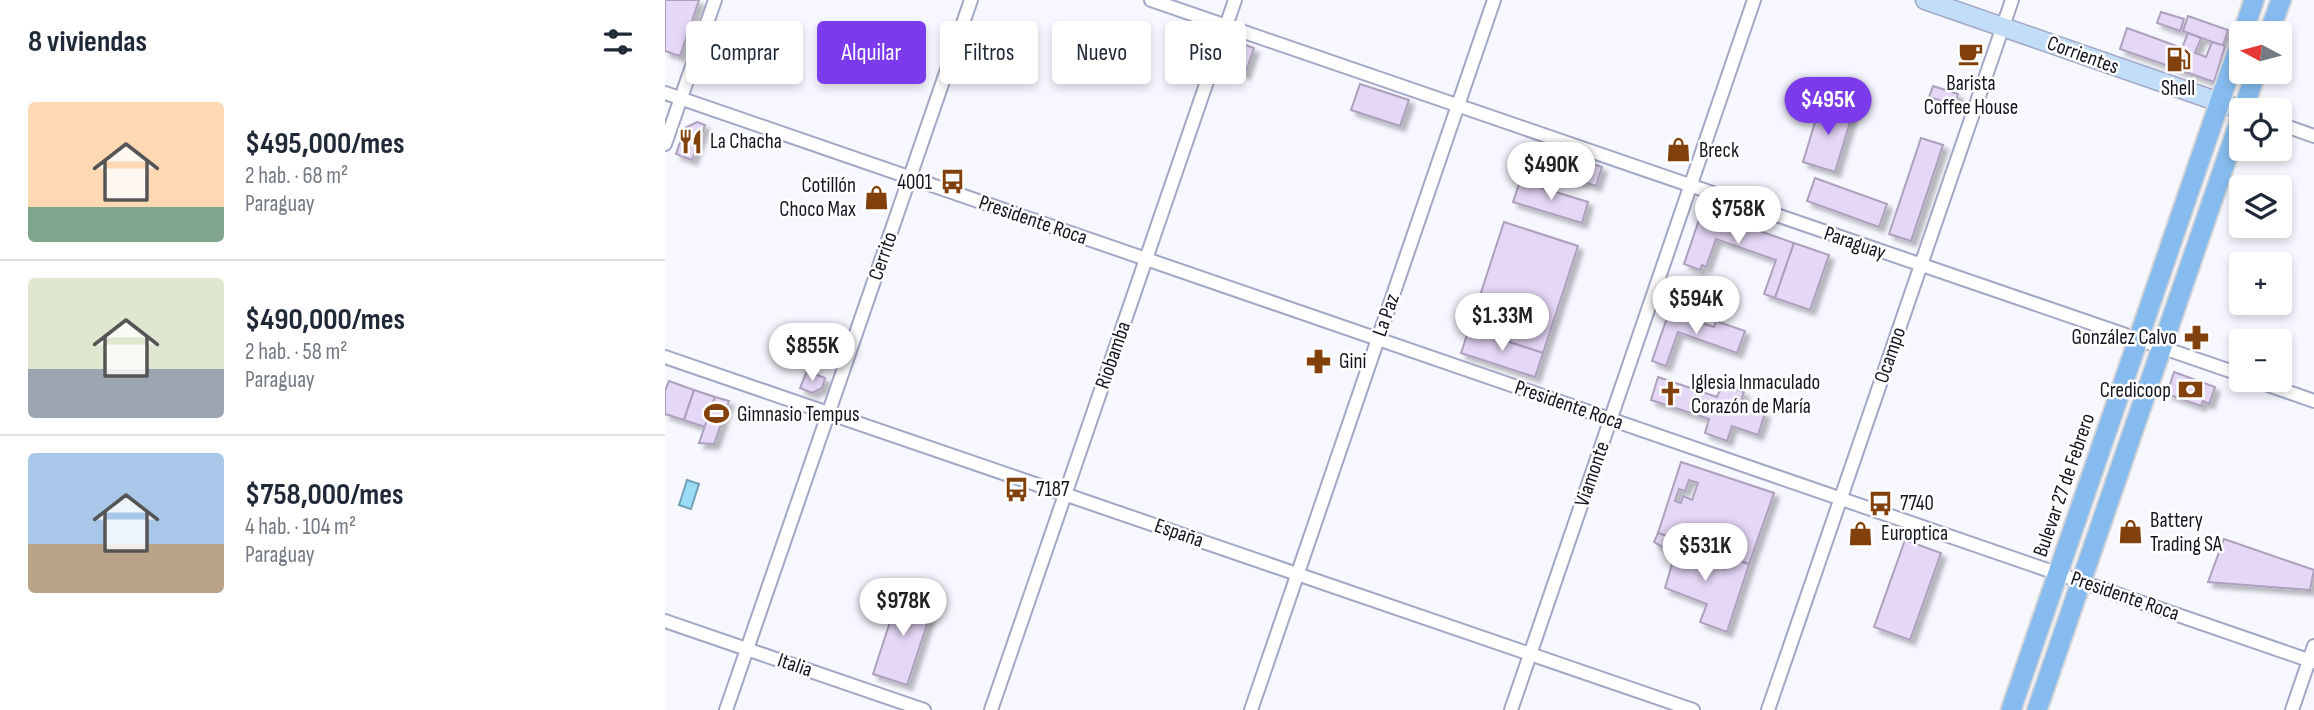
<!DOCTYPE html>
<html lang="es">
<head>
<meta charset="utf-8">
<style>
  body { margin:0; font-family:"Sofia Sans Condensed",sans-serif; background:#f2f2f3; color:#1f2937; height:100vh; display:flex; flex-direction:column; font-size:26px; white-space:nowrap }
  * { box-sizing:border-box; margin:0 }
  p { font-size:23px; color:#747a83 }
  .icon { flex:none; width:38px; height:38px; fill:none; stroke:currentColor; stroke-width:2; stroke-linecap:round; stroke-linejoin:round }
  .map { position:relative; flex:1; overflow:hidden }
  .panel { display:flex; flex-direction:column; background:#fff; width:665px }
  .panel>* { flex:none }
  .hud { position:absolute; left:21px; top:21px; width:665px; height:63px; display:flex; gap:14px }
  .needle { width:46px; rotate:277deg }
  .controls { position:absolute; left:1564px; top:21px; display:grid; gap:14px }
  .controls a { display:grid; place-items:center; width:63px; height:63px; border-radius:7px; background:#fff; box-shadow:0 4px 10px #0003; font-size:35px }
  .price { position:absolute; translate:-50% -60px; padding:0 16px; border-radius:24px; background:#fff; color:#222; font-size:23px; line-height:46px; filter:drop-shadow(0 2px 4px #0008) }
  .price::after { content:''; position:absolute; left:50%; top:42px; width:21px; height:16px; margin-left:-10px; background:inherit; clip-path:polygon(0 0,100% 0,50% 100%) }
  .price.selected { background:#7c3aed; color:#fff }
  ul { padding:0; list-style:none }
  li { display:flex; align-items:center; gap:21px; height:175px; padding:0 28px }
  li+li { border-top:2px solid #e0e1e3 }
  li span { display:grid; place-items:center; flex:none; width:196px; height:140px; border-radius:7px; color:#555 }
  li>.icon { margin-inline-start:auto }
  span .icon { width:84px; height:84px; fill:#fffc; stroke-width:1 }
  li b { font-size:30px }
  h2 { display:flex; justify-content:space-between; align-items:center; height:84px; padding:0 28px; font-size:30px }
  .chip { padding:0 24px; border-radius:7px; background:#fff; box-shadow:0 4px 10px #0003; font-size:24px; line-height:63px }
  .chip.selected { background:#7c3aed; color:#fff }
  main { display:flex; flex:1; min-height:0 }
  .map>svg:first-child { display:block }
  .water { fill:#9adcf6; stroke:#72a1b6; stroke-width:2 }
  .building { fill:#e5d7f6; stroke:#ada0bd; stroke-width:2; fill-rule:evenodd; filter:url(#shadow) }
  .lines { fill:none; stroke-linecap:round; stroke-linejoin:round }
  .street-casing { stroke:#a2a7c5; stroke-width:16 }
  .secondary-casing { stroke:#a2a7c5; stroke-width:21 }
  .primary-casing { stroke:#d5d5d7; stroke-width:23 }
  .street { stroke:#fff; stroke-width:12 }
  .secondary { stroke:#c2ddf7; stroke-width:18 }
  .primary { stroke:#85bbee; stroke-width:19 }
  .labels { text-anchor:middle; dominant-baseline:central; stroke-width:5; stroke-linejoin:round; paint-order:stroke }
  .street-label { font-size:21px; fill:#141621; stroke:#fff }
  .poi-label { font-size:21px; fill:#141621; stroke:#fff; text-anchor:start }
</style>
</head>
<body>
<main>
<section class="panel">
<h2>8 viviendas<svg class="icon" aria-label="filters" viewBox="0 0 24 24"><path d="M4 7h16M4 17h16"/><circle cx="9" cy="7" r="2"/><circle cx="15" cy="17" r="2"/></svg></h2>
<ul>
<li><span style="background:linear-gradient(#ffd9b3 75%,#7fa58c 0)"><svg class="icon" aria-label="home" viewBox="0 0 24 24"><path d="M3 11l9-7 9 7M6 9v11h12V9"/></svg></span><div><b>$495,000/mes</b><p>2 hab. · 68 m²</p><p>Paraguay</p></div></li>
<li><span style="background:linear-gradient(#dfe7d0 65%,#9aa5b1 0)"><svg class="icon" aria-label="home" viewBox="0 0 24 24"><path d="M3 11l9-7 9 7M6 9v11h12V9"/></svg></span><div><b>$490,000/mes</b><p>2 hab. · 58 m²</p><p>Paraguay</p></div></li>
<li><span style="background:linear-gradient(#a9c7e8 65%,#b9a48a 0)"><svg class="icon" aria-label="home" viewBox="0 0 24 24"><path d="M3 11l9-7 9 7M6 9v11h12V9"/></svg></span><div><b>$758,000/mes</b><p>4 hab. · 104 m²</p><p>Paraguay</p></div></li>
</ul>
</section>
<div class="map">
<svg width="1649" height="710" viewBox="0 0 1649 710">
  <defs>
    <filter id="shadow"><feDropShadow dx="5" dy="5" stdDeviation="2" flood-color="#0004"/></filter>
  </defs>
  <rect width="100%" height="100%" fill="#f7f8ff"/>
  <path class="water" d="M22 480 34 484 26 509 14 505Z"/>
  <g class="building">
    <path d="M0 0H34L15 56 0 51Z"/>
    <path d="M1496 12 1519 19 1515 31 1492 23Z"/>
    <path d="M1523 16 1563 30 1558 46 1518 31Z"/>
    <path d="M1462 28 1517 48 1523 33 1536 38 1530 53 1541 57 1547 42 1560 46 1549 82 1455 49Z"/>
    <path d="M569 41 589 48 580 74 561 67Z"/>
    <path d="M695 84 744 100 735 126 686 110Z"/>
    <path d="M1268 86 1293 94 1290 105 1264 97Z"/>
    <path d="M1156 102 1188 112 1170 172 1138 162Z"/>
    <path d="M32 122 40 125 27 160 11 154 20 128Z"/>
    <path d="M1256 138 1278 145 1246 241 1224 234Z"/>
    <path d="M868 145 937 167 931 186 862 164Z"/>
    <path d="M1150 178 1222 204 1214 227 1142 201Z"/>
    <path d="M855 181 923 202 917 223 848 202Z"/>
    <path d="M1037 211 1129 243 1110 298 1099 294 1111 260 1051 239 1041 267 1037 265 1035 270 1019 264Z"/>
    <path d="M839 222 913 246 878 353 804 329Z"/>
    <path d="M1129 243 1164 255 1145 310 1110 298Z"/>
    <path d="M1004 312 1049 327 1051 321 1080 331 1072 353 1013 332 1001 366 987 361Z"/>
    <path d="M804 329 878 353 870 377 796 353Z"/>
    <path d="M142 371 160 378 157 388 147 393 135 388Z"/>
    <path d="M1509 372 1550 387 1544 404 1538 401 1536 406 1502 394Z"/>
    <path d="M993 377 1052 397 1057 385 1079 392 1075 404 1100 413 1093 435 1067 426 1062 441 1040 433 1044 419 986 400Z"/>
    <path d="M4 381 29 390 19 420 0 414V391Z"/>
    <path d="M29 390 50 397 40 427 19 420Z"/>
    <path d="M50 397 64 401 49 444 34 443Z"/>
    <path d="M1016 462 1109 493 1084 564 993 533ZM1024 480 1033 483 1027 500 1018 496 1016 503 1010 501 1014 489 1020 491Z"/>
    <path d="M993 533 1023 543 1019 555 1060 569 1064 558 1084 564 1062 632 1035 622 1042 604 1000 588 1010 554 989 542Z"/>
    <path d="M1559 539 1649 570 1645 590 1543 582Z"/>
    <path d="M1240 540 1276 553 1245 640 1209 627Z"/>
    <path d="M235 591 269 603 242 685 208 674Z"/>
  </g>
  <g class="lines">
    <defs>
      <g id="street">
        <path d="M486 0 1577 375"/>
        <path d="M0 93 1649 662"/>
        <path d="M1615 124 1649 136"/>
        <path d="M0 144 50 0"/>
        <path d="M0 357 1028 710"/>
        <path d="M1589 380 1649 401"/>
        <path d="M0 621 259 710"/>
        <path d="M61 710 306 0"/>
        <path d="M326 710 570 0"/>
        <path d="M586 710 829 0"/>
        <path d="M846 710 1089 0"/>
        <path d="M1103 710 1347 0"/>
        <path d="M1627 710 1649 646"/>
      </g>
      <path id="secondary" d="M1260 0 1577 110"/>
      <g id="primary">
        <path d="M1578 33 1589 0"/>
        <path d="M1604 33 1616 0"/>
        <path d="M1578 110 1591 72"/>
        <path d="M1346 710 1577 37"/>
        <path d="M1372 710 1577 114"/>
      </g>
    </defs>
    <use href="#street" class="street-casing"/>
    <use href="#secondary" class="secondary-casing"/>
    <use href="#primary" class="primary-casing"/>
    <use href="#street" class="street"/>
    <use href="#secondary" class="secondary"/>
    <use href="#primary" class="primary"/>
  </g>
  <defs>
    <symbol id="cafe-bare" viewBox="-9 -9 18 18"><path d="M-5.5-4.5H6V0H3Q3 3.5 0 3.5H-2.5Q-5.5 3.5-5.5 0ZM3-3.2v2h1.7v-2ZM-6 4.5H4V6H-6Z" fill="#82410c" stroke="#fff" stroke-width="2.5" paint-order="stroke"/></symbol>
    <symbol id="fuel-bare" viewBox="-9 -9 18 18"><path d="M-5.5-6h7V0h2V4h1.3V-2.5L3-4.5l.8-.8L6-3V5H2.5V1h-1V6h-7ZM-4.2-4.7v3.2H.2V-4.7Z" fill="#82410c" stroke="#fff" stroke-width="2.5" paint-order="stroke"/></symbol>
    <symbol id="restaurant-bare" viewBox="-9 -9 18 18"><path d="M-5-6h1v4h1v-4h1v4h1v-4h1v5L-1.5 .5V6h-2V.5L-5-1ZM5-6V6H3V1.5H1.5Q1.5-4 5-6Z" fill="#82410c" stroke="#fff" stroke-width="2.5" paint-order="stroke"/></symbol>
    <symbol id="shop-bare" viewBox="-9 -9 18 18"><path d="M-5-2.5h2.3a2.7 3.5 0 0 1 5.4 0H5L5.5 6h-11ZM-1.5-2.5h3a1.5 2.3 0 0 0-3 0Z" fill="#82410c" stroke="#fff" stroke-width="2.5" paint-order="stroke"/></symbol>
    <symbol id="bus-bare" viewBox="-9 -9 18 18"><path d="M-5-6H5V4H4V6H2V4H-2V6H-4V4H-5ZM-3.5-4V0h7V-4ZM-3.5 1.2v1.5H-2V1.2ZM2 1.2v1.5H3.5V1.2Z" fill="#82410c" stroke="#fff" stroke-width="2.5" paint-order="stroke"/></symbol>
    <symbol id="pharmacy-bare" viewBox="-9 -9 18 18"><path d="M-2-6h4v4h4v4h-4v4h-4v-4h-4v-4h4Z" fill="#82410c" stroke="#fff" stroke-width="2.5" paint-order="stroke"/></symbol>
    <symbol id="bank-bare" viewBox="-9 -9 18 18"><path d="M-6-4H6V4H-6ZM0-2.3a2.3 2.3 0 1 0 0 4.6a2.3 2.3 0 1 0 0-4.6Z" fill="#82410c" stroke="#fff" stroke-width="2.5" paint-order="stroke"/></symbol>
    <symbol id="church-bare" viewBox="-9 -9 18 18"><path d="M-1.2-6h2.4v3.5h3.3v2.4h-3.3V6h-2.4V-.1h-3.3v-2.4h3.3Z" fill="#82410c" stroke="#fff" stroke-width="2.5" paint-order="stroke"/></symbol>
    <symbol id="stadium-bare" viewBox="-9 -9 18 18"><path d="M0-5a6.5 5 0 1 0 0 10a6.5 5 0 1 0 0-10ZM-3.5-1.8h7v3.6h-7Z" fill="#82410c" stroke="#fff" stroke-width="2.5" paint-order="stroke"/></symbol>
  </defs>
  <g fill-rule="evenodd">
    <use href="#cafe-bare" x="1288" y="36" width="35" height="35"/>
    <use href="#fuel-bare" x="1496" y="42" width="35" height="35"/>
    <use href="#restaurant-bare" x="8" y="124" width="35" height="35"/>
    <use href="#shop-bare" x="996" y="132" width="35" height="35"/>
    <use href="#bus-bare" x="270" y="164" width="35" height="35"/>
    <use href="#shop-bare" x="194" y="180" width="35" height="35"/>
    <use href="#pharmacy-bare" x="1514" y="320" width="35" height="35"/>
    <use href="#pharmacy-bare" x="636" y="344" width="35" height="35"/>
    <use href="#bank-bare" x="1508" y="372" width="35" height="35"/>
    <use href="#church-bare" x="988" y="376" width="35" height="35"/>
    <use href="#stadium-bare" x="34" y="396" width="35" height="35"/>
    <use href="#bus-bare" x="334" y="472" width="35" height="35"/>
    <use href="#bus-bare" x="1198" y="486" width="35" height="35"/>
    <use href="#shop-bare" x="1448" y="514" width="35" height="35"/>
    <use href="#shop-bare" x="1178" y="516" width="35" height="35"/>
  </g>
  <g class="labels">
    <g class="street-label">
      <text transform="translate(1418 55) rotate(20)">Corrientes</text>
      <text transform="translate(368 220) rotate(19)">Presidente Roca</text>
      <text transform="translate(1190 243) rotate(19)">Paraguay</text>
      <text transform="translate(218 256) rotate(-71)">Cerrito</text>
      <text transform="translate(721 315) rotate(-71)">La Paz</text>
      <text transform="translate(448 355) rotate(-71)">Riobamba</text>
      <text transform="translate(1225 355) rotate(-71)">Ocampo</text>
      <text transform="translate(904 405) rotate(19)">Presidente Roca</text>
      <text transform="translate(927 474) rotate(-71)">Viamonte</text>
      <text transform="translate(1399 485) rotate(-71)">Bulevar 27 de Febrero</text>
      <text transform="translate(514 533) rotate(19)">España</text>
      <text transform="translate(1460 596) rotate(19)">Presidente Roca</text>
      <text transform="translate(130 665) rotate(19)">Italia</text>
    </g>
    <g class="poi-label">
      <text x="1306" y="83" text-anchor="middle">Barista<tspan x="1306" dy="24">Coffee House</tspan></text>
      <text x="1513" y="88" text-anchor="middle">Shell</text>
      <text x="45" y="141">La Chacha</text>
      <text x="1034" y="150">Breck</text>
      <text x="267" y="182" text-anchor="end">4001</text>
      <text x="191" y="185" text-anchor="end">Cotillón<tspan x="191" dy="24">Choco Max</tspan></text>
      <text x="1512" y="337" text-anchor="end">González Calvo</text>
      <text x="674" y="361">Gini</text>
      <text x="1026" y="382">Iglesia Inmaculado<tspan x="1026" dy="24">Corazón de María</tspan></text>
      <text x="1506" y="390" text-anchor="end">Credicoop</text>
      <text x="72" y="414">Gimnasio Tempus</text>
      <text x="371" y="489">7187</text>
      <text x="1235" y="503">7740</text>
      <text x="1485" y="520">Battery<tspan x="1485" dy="24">Trading SA</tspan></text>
      <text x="1216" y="533">Europtica</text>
    </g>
  </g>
</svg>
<div class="controls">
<a><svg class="needle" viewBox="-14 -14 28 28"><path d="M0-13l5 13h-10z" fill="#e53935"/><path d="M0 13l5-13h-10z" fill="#747a83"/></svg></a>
<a><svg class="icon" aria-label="locate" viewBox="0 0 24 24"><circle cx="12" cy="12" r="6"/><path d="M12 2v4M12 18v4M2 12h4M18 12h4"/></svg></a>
<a><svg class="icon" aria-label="layers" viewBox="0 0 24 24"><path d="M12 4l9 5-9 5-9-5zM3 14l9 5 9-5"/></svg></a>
<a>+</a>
<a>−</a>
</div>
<b class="price selected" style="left:1163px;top:137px">$495K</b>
<b class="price" style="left:886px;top:202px">$490K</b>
<b class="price" style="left:1073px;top:246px">$758K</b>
<b class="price" style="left:1031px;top:336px">$594K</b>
<b class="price" style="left:837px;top:353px">$1.33M</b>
<b class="price" style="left:147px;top:383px">$855K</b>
<b class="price" style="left:1040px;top:583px">$531K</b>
<b class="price" style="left:238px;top:638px">$978K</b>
<div class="hud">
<a class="chip">Comprar</a>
<a class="chip selected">Alquilar</a>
<a class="chip">Filtros</a>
<a class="chip">Nuevo</a>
<a class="chip">Piso</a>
</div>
</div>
</main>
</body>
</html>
